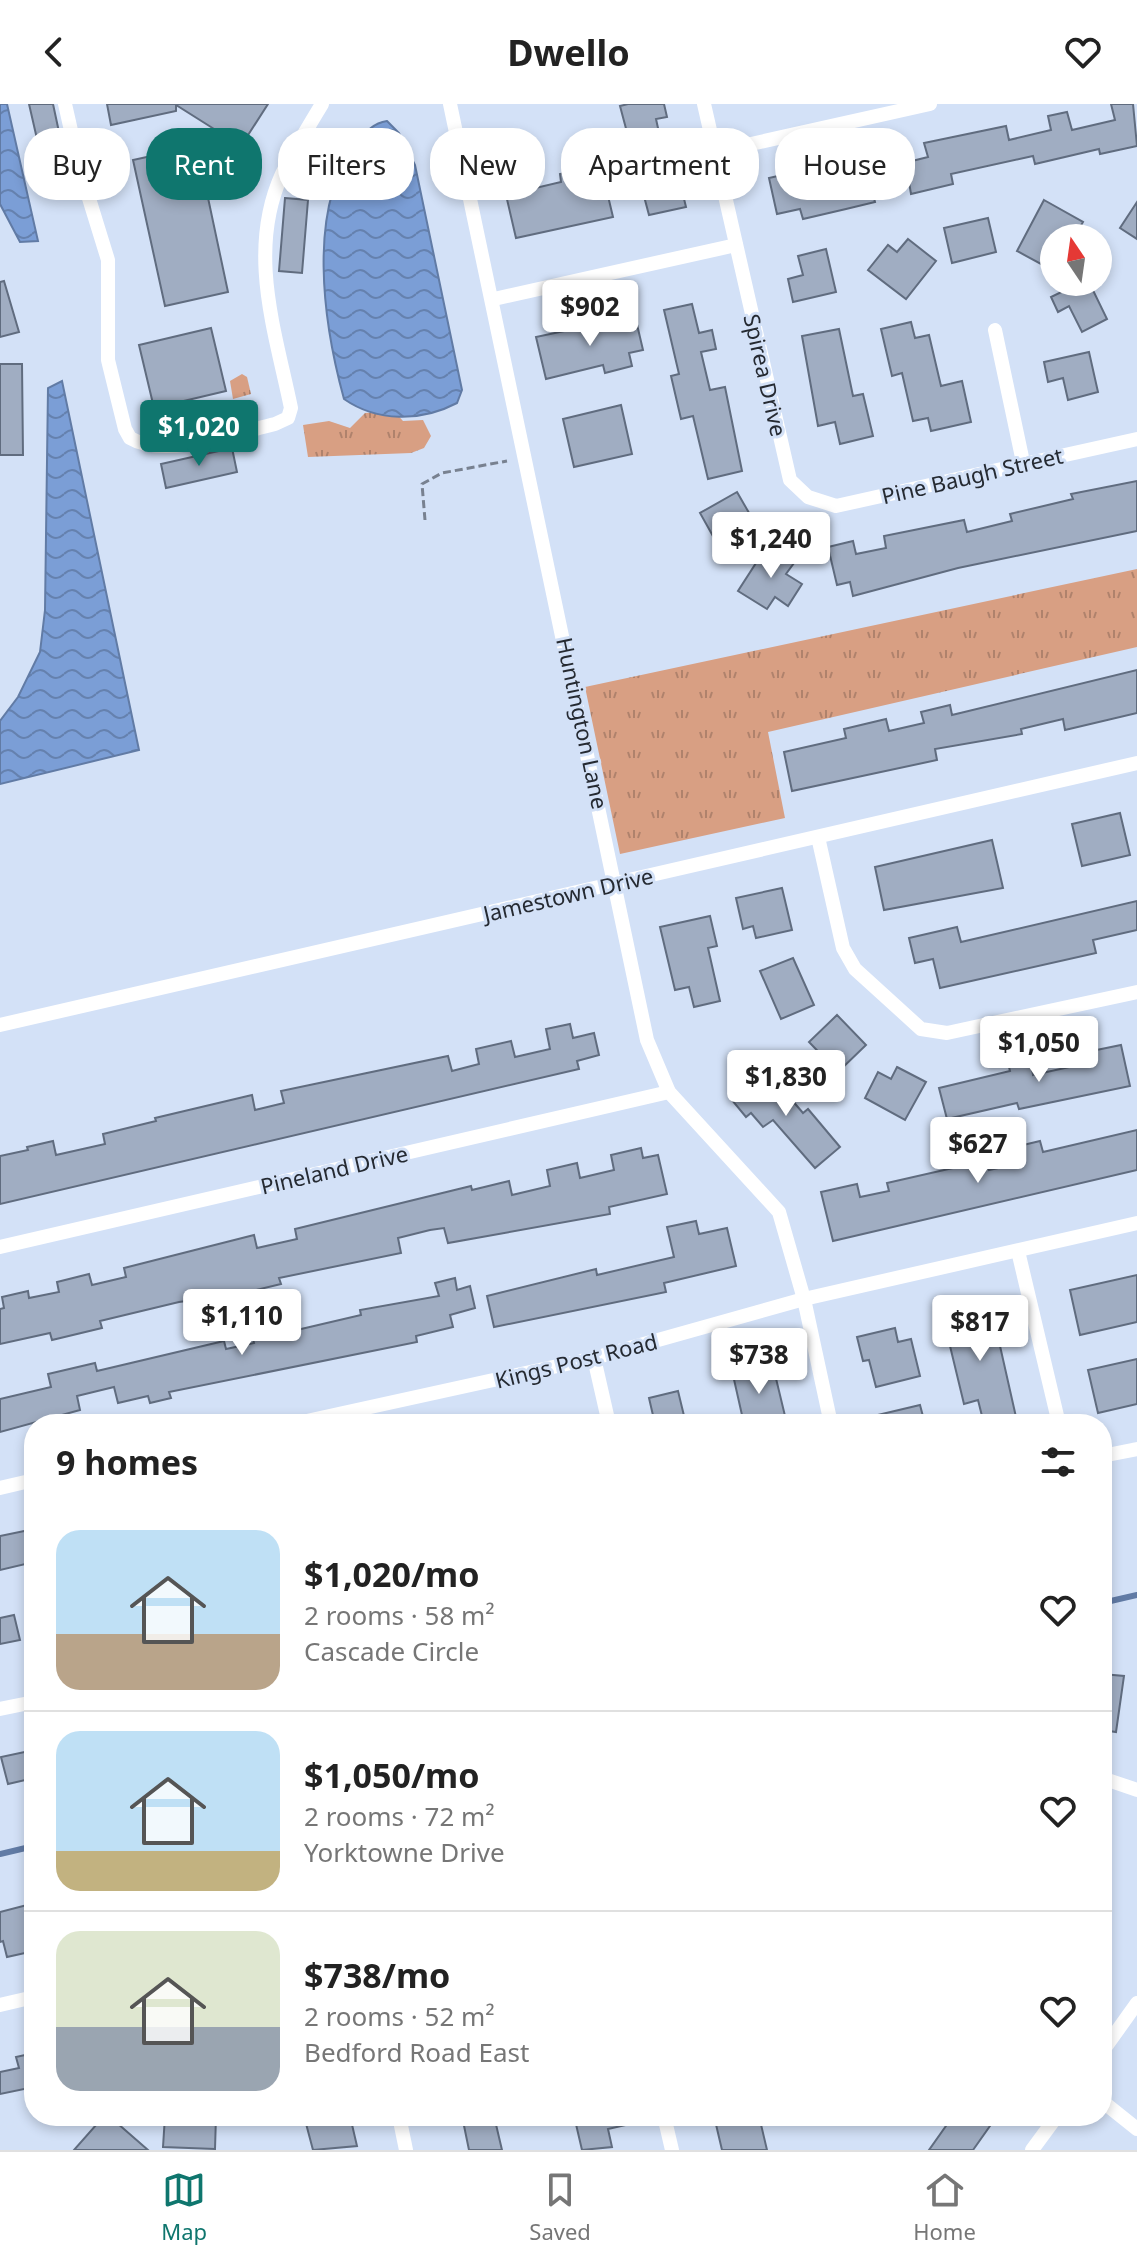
<!DOCTYPE html>
<html lang="en">
<head>
<meta charset="utf-8">
<style>
  body { margin:0; font-family:"Noto Sans",sans-serif; background:#f2f2f2; color:#222; height:100vh; display:flex; flex-direction:column; font-size:30px; white-space:nowrap }
  * { box-sizing:border-box; margin:0 }
  p { font-size:26px; color:#767676 }
  .icon { flex:none; width:44px; height:44px; fill:none; stroke:currentColor; stroke-width:2; stroke-linecap:round; stroke-linejoin:round }
  .map { position:relative; flex:1; overflow:hidden }
  .details { position:absolute; left:24px; top:1310px; width:1088px; height:712px; display:flex; flex-direction:column; background:#fff; border-radius:32px; box-shadow:0 4px 12px #0003 }
  .details>* { flex:none }
  .banner { position:absolute; left:24px; top:24px; width:1090px; height:72px; display:flex; gap:16px }
  .needle { width:52px; rotate:347deg }
  .controls { position:absolute; left:1040px; top:120px; display:grid; gap:16px }
  .controls a { display:grid; place-items:center; width:72px; height:72px; border-radius:50%; background:#fff; box-shadow:0 4px 12px #0003; font-size:40px }
  .price { position:absolute; translate:-50% -68px; padding:0 18px; border-radius:8px; background:#fff; color:#222; font-size:26px; line-height:52px; filter:drop-shadow(0 2px 4px #0008) }
  .price::after { content:''; position:absolute; left:50%; top:48px; width:24px; height:18px; margin-left:-12px; background:inherit; clip-path:polygon(0 0,100% 0,50% 100%) }
  .price.active { background:#0f766e; color:#fff }
  ul { padding:0; list-style:none }
  li { display:flex; align-items:center; gap:24px; height:200px; padding:0 32px }
  li+li { border-top:2px solid #e0e0e0 }
  li span { display:grid; place-items:center; flex:none; width:224px; height:160px; border-radius:24px; color:#555 }
  li>.icon { margin-inline-start:auto }
  span .icon { width:96px; height:96px; fill:#fffc; stroke-width:1 }
  li b { font-size:34px }
  h2 { display:flex; justify-content:space-between; align-items:center; height:96px; padding:0 32px; font-size:34px }
  .chip { padding:0 28px; border-radius:32px; background:#fff; box-shadow:0 4px 12px #0003; font-size:28px; line-height:72px }
  .chip.active { background:#0f766e; color:#fff }
  header { display:flex; justify-content:space-between; align-items:center; height:104px; padding:0 32px; background:#fff; font-size:36px; font-weight:700 }
  .tabs { display:flex; justify-content:space-around; align-items:center; height:112px; border-top:2px solid #e0e0e0; background:#fff; font-size:22px; color:#767676 }
  .tabs a { display:grid; justify-items:center; gap:4px }
  .tabs .active { color:#0f766e }
  .map>svg:first-child { display:block }
  .grass { fill:url(#grass-tufts) }
  .water { fill:url(#water-waves); stroke:#617ba5; stroke-width:2 }
  .lines { fill:none; stroke-linecap:round; stroke-linejoin:round }
  .stream { stroke:#617ba5; stroke-width:6 }
  .building { fill:#a0adc2; stroke:#606c7f; stroke-width:2 }
  .path { stroke:#788190; stroke-width:3; stroke-dasharray:8 4; stroke-linecap:butt }
  .minor { stroke:#fff; stroke-width:14 }
  .labels { text-anchor:middle; dominant-baseline:central; stroke-width:6; stroke-linejoin:round; paint-order:stroke }
  .street-label { font-size:22px; fill:#252a32; stroke:#d3e1f7 }
</style>
</head>
<body>
<header><svg class="icon" aria-label="back" viewBox="0 0 24 24"><path d="M15 5l-7 7 7 7"/></svg>Dwello<svg class="icon" aria-label="heart" viewBox="0 0 24 24"><path d="M12 20l-8-8c-3-5 5-10 8-4 3-6 11-1 8 4z"/></svg></header>
<div class="map">
<svg width="1137" height="2046" viewBox="0 0 1137 2046">
  <defs>
    <pattern id="grass-tufts" width="24" height="20" patternUnits="userSpaceOnUse" patternTransform="scale(2)"><rect width="24" height="20" fill="#d89f83"/><path d="M3 7l-1-3M5 7V3M7 7l1-3M15 17l-1-3M17 17v-4M19 17l1-3" fill="none" stroke="#af826c"/></pattern>
    <pattern id="water-waves" width="16" height="10" patternUnits="userSpaceOnUse" patternTransform="scale(2)"><rect width="16" height="10" fill="#7b9ed6"/><path d="M0 5q4-4 8 0t8 0" fill="none" stroke="#6581ae"/></pattern>
  </defs>
  <rect width="100%" height="100%" fill="#d3e1f7"/>
  <g class="grass">
    <path d="M242 270 247 273 251 290 233 295 230 277Z"/>
    <path d="M394 307 403 317 423 316 431 332 424 344 411 349 308 353 303 321 329 317 350 324 365 309Z"/>
    <path d="M1137 465V543L768 628 785 714 620 750 585 583Z"/>
  </g>
  <g class="water">
    <path d="M0 0H7L38 137 20 138 0 100Z"/>
    <path d="M387 17 399 29 415 61 462 286 457 299C421 318 377 318 344 295 324 222 305 102 358 38 366 28 373 19 387 17Z"/>
    <path d="M62 277 139 646 0 680V617L18 593 40 548 45 506 48 284Z"/>
  </g>
  <g class="lines">
    <g class="stream">
      <path d="M1102 1499 1137 1491"/>
      <path d="M0 1750 34 1742"/>
    </g>
  </g>
  <g class="building">
    <path d="M29 0H53L65 56 43 61Z"/>
    <path d="M107 0H268L241 42 176 1V7L111 21Z"/>
    <path d="M628 0H664L667 13 656 15 665 56 674 54 686 103 649 111 620 2Z"/>
    <path d="M1111 0H1133L1137 42 1100 50 1099 45 1035 60 1033 52 951 70 953 80 911 90 909 78 872 86 875 98 846 105 803 115 800 105 777 110 769 74 884 48 888 63 928 53 924 39 1006 22 1009 36 1051 26 1048 12 1067 8 1072 26 1115 16Z"/>
    <path d="M197 42 228 188 165 202 133 56Z"/>
    <path d="M588 64 590 74 603 71 613 113 516 134 506 91 561 78 560 70Z"/>
    <path d="M285 94 308 96 302 169 279 167Z"/>
    <path d="M1044 96 1083 118 1074 134H1054V167L1017 147Z"/>
    <path d="M1137 98V135L1120 124Z"/>
    <path d="M988 114 996 148 952 159 944 124Z"/>
    <path d="M908 135 936 157 906 195 868 166 888 141 897 148Z"/>
    <path d="M826 145 836 188 793 198 788 175 803 171 798 152Z"/>
    <path d="M4 177 19 228 0 233V178Z"/>
    <path d="M1082 178H1089L1107 215 1082 228 1069 202 1058 208 1051 193Z"/>
    <path d="M692 200 699 229 712 226 716 245 701 248 710 286 725 283 742 367 708 375 693 312 681 315 671 272 679 270 664 206Z"/>
    <path d="M635 212 643 246 629 249 632 262 605 269 603 261 546 275 536 233Z"/>
    <path d="M911 218 915 234 929 231 941 282 962 277 971 318 931 327 928 314 913 317 902 269 892 272 881 225Z"/>
    <path d="M211 224 226 287 154 304 139 241Z"/>
    <path d="M839 225 853 292 863 290 873 332 840 340 835 318 818 322 802 232Z"/>
    <path d="M1089 248 1098 288 1068 296 1063 274 1048 278 1044 258Z"/>
    <path d="M0 260H22L23 351H0Z"/>
    <path d="M621 301 632 350 574 363 563 315Z"/>
    <path d="M232 344 237 368 166 384 161 360Z"/>
    <path d="M1137 377V427L958 464 853 492 850 478 837 481 828 443 853 437 856 450 886 444 884 432 964 416 967 428 1012 417 1010 410 1073 395 1071 390Z"/>
    <path d="M737 388 760 428 723 450 700 409Z"/>
    <path d="M767 442 794 459 786 470 802 480 788 502 775 493 767 505 738 487Z"/>
    <path d="M1137 566V609L1065 626 1063 615 1021 625 1022 630 935 645 937 656 792 687 784 648 846 634 844 625 886 615 889 627 924 619 921 608 950 601 952 611Z"/>
    <path d="M1120 709 1130 751 1082 762 1072 720Z"/>
    <path d="M992 736 1003 784 884 806 875 763Z"/>
    <path d="M782 784 792 826 756 834 753 822 743 825 736 794Z"/>
    <path d="M1137 797V826L1093 836 1096 849 940 884 933 855 915 859 909 834 957 823 961 838Z"/>
    <path d="M710 812 717 842 708 844 720 897 694 903 689 883 675 886 660 823Z"/>
    <path d="M793 854 814 901 781 915 760 867Z"/>
    <path d="M837 911 866 941 838 968 809 938Z"/>
    <path d="M570 920 573 934 594 929 599 951 577 957 579 965 0 1100V1052L28 1046 27 1043 53 1037 56 1051 105 1040 103 1030 156 1017 155 1014 252 991 255 1006 284 999 281 987 448 952 452 967 479 960 476 945 511 937 515 953 550 945 546 925Z"/>
    <path d="M1121 941 1130 982 1019 1005 1017 999 947 1015 939 984 1010 967 1009 963 1031 958 1033 971 1074 962 1072 951Z"/>
    <path d="M897 963 926 978 905 1016 865 994 878 968 891 975Z"/>
    <path d="M766 966 803 1009 808 1005 840 1043 815 1064 773 1016 763 1023 751 1009 746 1013 731 995Z"/>
    <path d="M1137 1026V1066L833 1137 821 1088 857 1080 860 1093 889 1087 887 1079 953 1064 952 1059 986 1052 989 1066 1022 1059 1019 1042 1040 1037 1043 1048Z"/>
    <path d="M641 1044 643 1054 658 1051 667 1090 609 1103 610 1110 448 1139 444 1124 430 1126 398 1134 401 1149 279 1174 281 1180 239 1190 179 1198 100 1217 102 1224 52 1236 50 1229 0 1240V1205L4 1204 2 1193 28 1187 29 1194 59 1188 57 1178 89 1170 92 1181 126 1173 124 1164 254 1131 257 1144 297 1135 295 1125 471 1082 472 1086 509 1077 512 1091 550 1082 547 1066 577 1059 580 1074 614 1066 611 1051Z"/>
    <path d="M696 1117 699 1130 727 1124 736 1162 664 1179 666 1188 494 1223 487 1192 596 1165 597 1171 674 1153 667 1123Z"/>
    <path d="M1137 1171V1218L1080 1231 1070 1186Z"/>
    <path d="M455 1174 457 1186 470 1182 475 1204 450 1211 453 1223 416 1232 417 1238 169 1288 171 1294 150 1299 148 1292 118 1299 114 1283 77 1292 80 1306 0 1328V1295L51 1283 48 1270 95 1259 97 1267 224 1237 226 1245 254 1239 252 1231 283 1224 284 1229 361 1211 360 1206 439 1192 435 1179Z"/>
    <path d="M991 1202 1016 1313 984 1320 978 1296 964 1300 943 1213Z"/>
    <path d="M895 1224 898 1238 911 1235 920 1272 876 1283 869 1256 863 1257 857 1233Z"/>
    <path d="M1137 1255V1300L1098 1309 1088 1266Z"/>
    <path d="M773 1262 786 1316 744 1320 733 1271Z"/>
    <path d="M678 1287 686 1320H655L649 1294Z"/>
    <path d="M920 1301 925 1320H866L865 1314Z"/>
    <path d="M34 1425V1458L0 1466V1432Z"/>
    <path d="M14 1511 20 1536 0 1540V1514Z"/>
    <path d="M1102 1570 1124 1572 1116 1628 1102 1626Z"/>
    <path d="M34 1646V1674L8 1680 1 1653Z"/>
    <path d="M27 1801 34 1847 7 1853 3 1837 0 1838V1808Z"/>
    <path d="M34 1949V1983L0 1990V1968L19 1964 16 1953Z"/>
    <path d="M104 2012H109L148 2046H74Z"/>
    <path d="M165 2012H216L215 2045 163 2043Z"/>
    <path d="M304 2012H350L357 2042 313 2046Z"/>
    <path d="M462 2012H494L502 2046H469Z"/>
    <path d="M591 2012H639V2018L608 2025 612 2043 582 2046 575 2016Z"/>
    <path d="M714 2012H759L767 2046H722Z"/>
    <path d="M953 2012H997L973 2046H929Z"/>
  </g>
  <g class="lines">
    <path class="path" d="M425 416 422 380 442 369 507 357"/>
    <g class="minor">
      <path d="M65 0 79 62 108 156V256L125 325 130 334C165 355 237 329 275 320L288 314 291 304C275 226 247 147 282 70 294 46 308 23 322 0"/>
      <path d="M450 0 647 936 669 988 779 1108 804 1195 831 1320"/>
      <path d="M704 0 790 376 808 393 836 402 1137 335"/>
      <path d="M715 48 930 0"/>
      <path d="M494 195 736 141"/>
      <path d="M995 226 1023 358"/>
      <path d="M818 733 843 844 855 865 921 925 947 929 1137 888"/>
      <path d="M0 921 1137 659"/>
      <path d="M0 1143 669 988"/>
      <path d="M1018 1147 1059 1320"/>
      <path d="M594 1254 609 1320"/>
      <path d="M293 1320 594 1254 804 1195 1137 1119"/>
      <path d="M1102 1352 1137 1345"/>
      <path d="M0 1384 34 1376"/>
      <path d="M0 1605 34 1598"/>
      <path d="M1102 1674 1137 1686"/>
      <path d="M0 1901 34 1893"/>
      <path d="M1102 1948 1137 1899"/>
      <path d="M1102 1997 1137 2025"/>
      <path d="M399 2012 406 2046"/>
      <path d="M664 2012 672 2046"/>
      <path d="M1032 2046 1057 2012"/>
    </g>
  </g>
  <g class="labels">
    <g class="street-label">
      <text transform="translate(766 271) rotate(77)">Spirea Drive</text>
      <text transform="translate(972 371) rotate(-13)">Pine Baugh Street</text>
      <text transform="translate(583 619) rotate(78)">Huntington Lane</text>
      <text transform="translate(568 790) rotate(-13)">Jamestown Drive</text>
      <text transform="translate(334 1065) rotate(-13)">Pineland Drive</text>
      <text transform="translate(576 1256) rotate(-14)">Kings Post Road</text>
    </g>
  </g>
</svg>
<div class="controls">
<a><svg class="needle" viewBox="-14 -14 28 28"><path d="M0-13l5 13h-10z" fill="#e53935"/><path d="M0 13l5-13h-10z" fill="#767676"/></svg></a>
</div>
<b class="price" style="left:590px;top:244px">$902</b>
<b class="price active" style="left:199px;top:364px">$1,020</b>
<b class="price" style="left:771px;top:476px">$1,240</b>
<b class="price" style="left:1039px;top:980px">$1,050</b>
<b class="price" style="left:786px;top:1014px">$1,830</b>
<b class="price" style="left:978px;top:1081px">$627</b>
<b class="price" style="left:242px;top:1253px">$1,110</b>
<b class="price" style="left:980px;top:1259px">$817</b>
<b class="price" style="left:759px;top:1292px">$738</b>
<div class="banner">
<a class="chip">Buy</a>
<a class="chip active">Rent</a>
<a class="chip">Filters</a>
<a class="chip">New</a>
<a class="chip">Apartment</a>
<a class="chip">House</a>
</div>
<section class="details">
<h2>9 homes<svg class="icon" aria-label="filters" viewBox="0 0 24 24"><path d="M4 7h16M4 17h16"/><circle cx="9" cy="7" r="2"/><circle cx="15" cy="17" r="2"/></svg></h2>
<ul>
<li><span style="background:linear-gradient(#bfe0f5 65%,#b9a48a 0)"><svg class="icon" aria-label="home" viewBox="0 0 24 24"><path d="M3 11l9-7 9 7M6 9v11h12V9"/></svg></span><div><b>$1,020/mo</b><p>2 rooms · 58 m²</p><p>Cascade Circle</p></div><svg class="icon" aria-label="heart" viewBox="0 0 24 24"><path d="M12 20l-8-8c-3-5 5-10 8-4 3-6 11-1 8 4z"/></svg></li>
<li><span style="background:linear-gradient(#bfe0f5 75%,#c2b280 0)"><svg class="icon" aria-label="home" viewBox="0 0 24 24"><path d="M3 11l9-7 9 7M6 9v11h12V9"/></svg></span><div><b>$1,050/mo</b><p>2 rooms · 72 m²</p><p>Yorktowne Drive</p></div><svg class="icon" aria-label="heart" viewBox="0 0 24 24"><path d="M12 20l-8-8c-3-5 5-10 8-4 3-6 11-1 8 4z"/></svg></li>
<li><span style="background:linear-gradient(#dfe7d0 60%,#9aa5b1 0)"><svg class="icon" aria-label="home" viewBox="0 0 24 24"><path d="M3 11l9-7 9 7M6 9v11h12V9"/></svg></span><div><b>$738/mo</b><p>2 rooms · 52 m²</p><p>Bedford Road East</p></div><svg class="icon" aria-label="heart" viewBox="0 0 24 24"><path d="M12 20l-8-8c-3-5 5-10 8-4 3-6 11-1 8 4z"/></svg></li>
</ul>
</section>
</div>
<nav class="tabs">
<a class="active"><svg class="icon" aria-label="map" viewBox="0 0 24 24"><path d="M3 6l6-2 6 2 6-2v14l-6 2-6-2-6 2zM9 4v14M15 6v14"/></svg>Map</a>
<a><svg class="icon" aria-label="saved" viewBox="0 0 24 24"><path d="M7 4h10v16l-5-4-5 4z"/></svg>Saved</a>
<a><svg class="icon" aria-label="home" viewBox="0 0 24 24"><path d="M3 11l9-7 9 7M6 9v11h12V9"/></svg>Home</a>
</nav>
</body>
</html>
